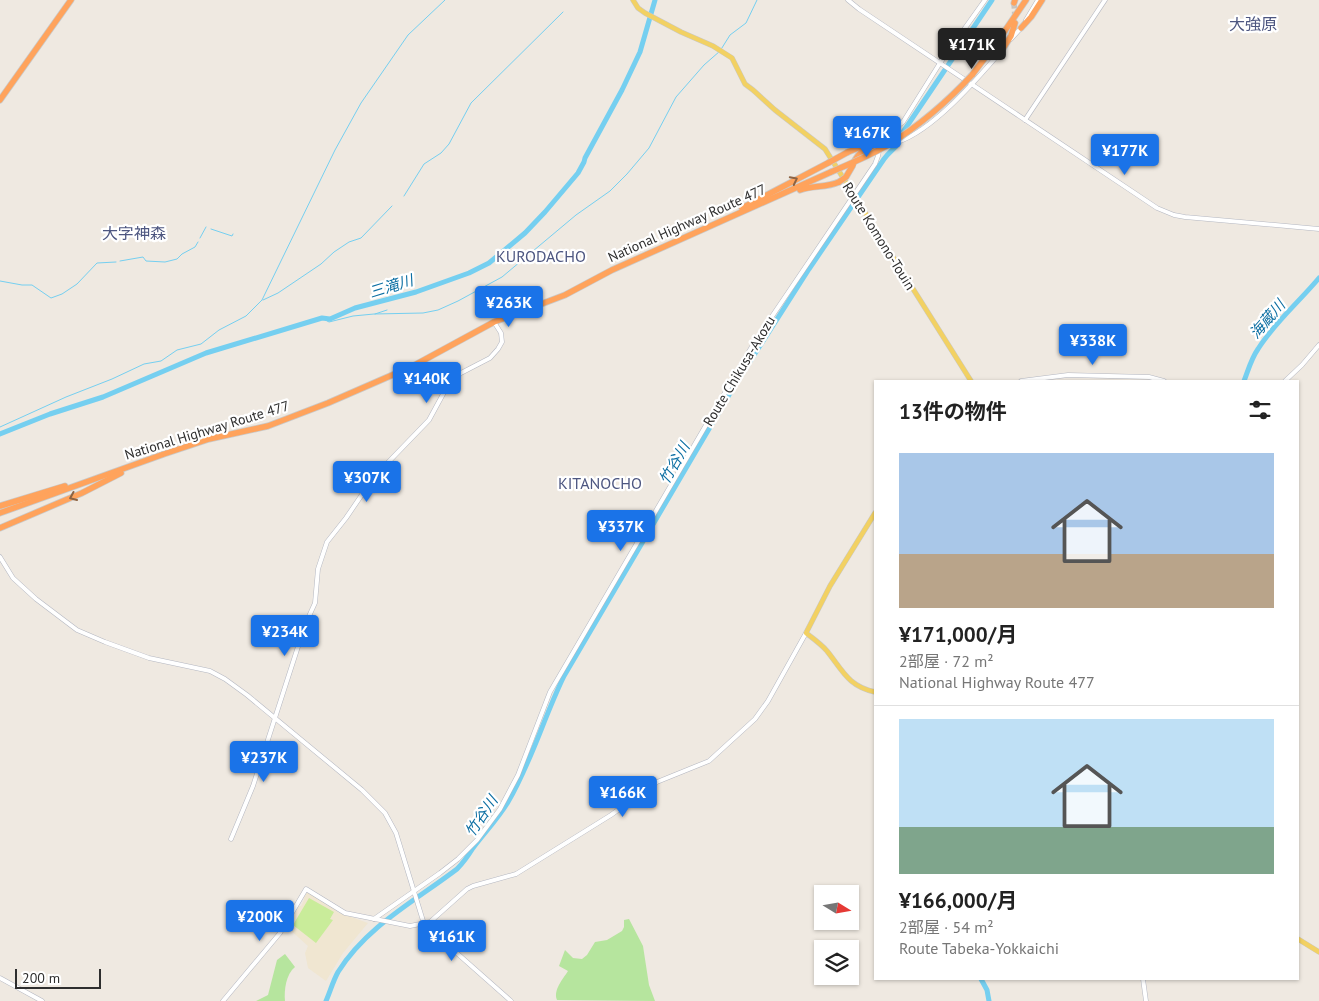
<!DOCTYPE html>
<html lang="ja">
<head>
<meta charset="utf-8">
<style>
  body { margin:0; font-family:"PT Sans","Noto Sans JP",sans-serif; background:#f6f6f6; color:#222; height:100vh; display:flex; flex-direction:column; font-size:19px; white-space:nowrap }
  * { box-sizing:border-box; margin:0 }
  p { font-size:16px; color:#767676 }
  .icon { flex:none; width:28px; height:28px; fill:none; stroke:currentColor; stroke-width:2; stroke-linecap:round; stroke-linejoin:round }
  .map { position:relative; flex:1; overflow:hidden }
  .side { position:absolute; left:874px; top:380px; width:425px; height:600px; display:flex; flex-direction:column; background:#fff; border-radius:0px; box-shadow:0 1px 4px #0004 }
  .side>* { flex:none }
  .needle { width:32px; rotate:101deg }
  .tools { position:absolute; left:814px; top:885px; display:grid; gap:10px }
  .tools a { display:grid; place-items:center; width:45px; height:45px; border-radius:0px; background:#fff; box-shadow:0 1px 4px #0004; font-size:25px }
  .scale { position:absolute; left:15px; bottom:12px; width:86px; box-sizing:border-box; padding-left:5px; border:2px solid #2e2e2e; border-top:0; font-size:14px; line-height:18px; white-space:nowrap; color:#2e2e2e; -webkit-text-stroke:4px #fff; paint-order:stroke }
  .price { position:absolute; translate:-50% -42px; padding:0 11px; border-radius:5px; background:#1a73e8; color:#fff; font-size:16px; line-height:32px; filter:drop-shadow(0 1px 2px #0008) }
  .price::after { content:''; position:absolute; left:50%; top:30px; width:15px; height:11px; margin-left:-8px; background:inherit; clip-path:polygon(0 0,100% 0,50% 100%) }
  .price.active { background:#222; color:#fff }
  ul { padding:0; list-style:none }
  li { display:grid; align-content:center; gap:10px; height:265px; padding:0 25px }
  li+li { border-top:1px solid #e0e0e0 }
  li span { display:grid; place-items:center; height:155px; border-radius:0px; color:#555 }
  li>.icon { margin-inline-start:auto }
  span .icon { width:90px; height:90px; fill:#fffc; stroke-width:1 }
  li b { font-size:21px }
  h2 { display:flex; justify-content:space-between; align-items:center; height:60px; padding:0 25px; font-size:21px }
  .map>svg:first-child { display:block }
  .education { fill:#f0e6d1 }
  .green { fill:#b6e59e }
  .pitch { fill:#c9ec9a }
  .lines { fill:none; stroke-linecap:round; stroke-linejoin:round }
  .stream { stroke:#75cff0; stroke-width:1 }
  .river { stroke:#75cff0; stroke-width:5 }
  .highway-tunnel { stroke:#c8c4bd; stroke-width:5.5; stroke-dasharray:5.5 3; stroke-linecap:butt }
  .secondary-casing { stroke:#b4b7c1; stroke-width:5 }
  .primary-casing { stroke:#c9c9c9; stroke-width:5.5 }
  .highway-casing { stroke:#c9c9c9; stroke-width:7 }
  .secondary { stroke:#fff; stroke-width:4 }
  .primary { stroke:#f2d163; stroke-width:4.5 }
  .highway { stroke:#ffa35c; stroke-width:5.5 }
  .highway-bridge-casing { stroke:#c9c9c9; stroke-width:7; stroke-linecap:butt }
  .highway-bridge { stroke:#ffa35c; stroke-width:5.5 }
  .oneway { stroke:#8c6343 }
  .labels { text-anchor:middle; dominant-baseline:central; stroke-width:4.5; stroke-linejoin:round; paint-order:stroke }
  .street-label { font-size:14px; fill:#2e2e2e; stroke:#fff }
  .water-label { font-size:15px; font-style:italic; fill:#0d6fa3; stroke:#fff }
  .quarter-label { font-size:16px; fill:#4d5680; stroke:#fff }
</style>
</head>
<body>
<div class="map">
<svg width="1319" height="1001" viewBox="0 0 1319 1001">
  <rect width="100%" height="100%" fill="#efe9e1"/>
  <path class="education" d="M307 892 338 911 337 912 368 923 343 953 326 981 308 968 305 953 308 946 287 927 299 906H301L304 900V898Z"/>
  <g class="green">
    <path d="M629 919 643 946 649 985 655 1001 557 1000C553 990 563 979 568 971L559 966 565 950 573 958 582 959 587 955 595 942 607 940 622 931 624 927V920Z"/>
    <path d="M285 954 295 967C286 974 284 990 285 1001H256L268 995 277 960Z"/>
  </g>
  <path class="pitch" d="M309 898 334 912 330 919 333 920 316 943 293 925Z"/>
  <g class="lines">
    <g class="stream">
      <path d="M404 196 424 164 441 153 449 144 471 103 563 12"/>
      <path d="M211 229 232 236 233 234"/>
      <path d="M200 238 206 227"/>
      <path d="M120 261 143 257 146 261 165 262 177 259 182 254 195 247 198 242"/>
      <path d="M0 281 22 285H32L51 298 62 294 77 284 97 263 116 262"/>
      <path d="M263 300 278 293 321 264 334 252 349 242 361 238 392 206"/>
      <path d="M375 314 387 310"/>
      <path d="M322 318 329 322 353 316 374 314 423 313 438 310 458 301 502 277 576 215 610 191 627 174 649 148 676 97 704 65 720 51 730 35 746 23 757 0"/>
      <path d="M0 427 66 397 112 379 144 364 161 361 177 350 201 344 219 330 246 316 262 300 335 150 361 103 408 35 445 0"/>
    </g>
    <g class="river">
      <path d="M1244 381C1248 371 1251 359 1258 349 1275 322 1299 302 1319 278"/>
      <path d="M0 434 50 414 103 397 206 353 322 318 330 319 355 308 416 292 469 273 489 263 525 233 545 212 578 173 584 162 585 158 622 90 640 52 655 0"/>
      <path d="M981 979 987 990 989 1001"/>
      <path d="M326 1001C330 992 333 981 338 972 367 926 415 901 457 869 464 862 468 856 473 848 485 832 497 820 508 802 531 763 544 717 564 676L733 388 809 269 884 159C892 148 900 147 903 132L992 0"/>
    </g>
    <path class="highway-tunnel" d="M1014 3 1015 19"/>
    <defs>
      <g id="secondary">
        <path d="M848 0 859 9 1157 208 1174 215 1185 217 1319 229"/>
        <path d="M1026 20 1038 0"/>
        <path d="M1011 39 1021 28"/>
        <path d="M1025 120 1105 0"/>
        <path d="M897 142C933 131 979 77 1003 49"/>
        <path d="M1021 381 1068 375 1149 377 1164 381"/>
        <path d="M1285 381 1302 365 1319 345"/>
        <path d="M0 557 13 578 36 599 77 630 105 642 149 658 210 671 225 679 247 695 362 790 385 813 396 833 424 924 511 1001"/>
        <path d="M231 839 253 786 305 625 315 603 318 569 327 542 346 518 374 477 429 420 448 385 461 373 490 358 498 349 502 342 501 333 494 322"/>
        <path d="M374 919 440 873 458 859 477 840 500 809 518 775 550 692 754 343 875 164 878 156 882 137 903 122 940 63 985 0"/>
        <path d="M0 978 42 1001"/>
        <path d="M1143 979 1146 1001"/>
        <path d="M223 1001 280 933 306 889 345 913 410 926 430 922 467 889 473 886 516 874 611 815 657 782 709 761 755 719 768 701 806 633"/>
      </g>
      <g id="primary">
        <path d="M633 0 638 8 645 13 681 32 713 46 732 58 745 84 753 90 775 110 825 149 971 381"/>
        <path d="M875 513 830 586 806 633C814 639 821 644 827 651 843 671 848 686 875 692"/>
        <path d="M1298 939 1319 952"/>
      </g>
      <g id="highway">
        <path d="M1014 3 1015 0"/>
        <path d="M1021 28 1031 17 1042 0"/>
        <path d="M1002 50 1011 36 1015 23"/>
        <path d="M972 75 1000 38 1026 0"/>
        <path d="M0 100 71 0"/>
        <path d="M848 152 868 144"/>
        <path d="M853 164C859 151 867 147 880 144"/>
        <path d="M800 190C812 185 826 188 839 182"/>
        <path d="M742 208 828 163"/>
        <path d="M0 506 65 486"/>
        <path d="M0 513 164 454 209 439 268 426 328 403 413 366 494 322 565 295 612 270 831 172"/>
        <path d="M0 528 82 493 121 473"/>
      </g>
    </defs>
    <use href="#secondary" class="secondary-casing"/>
    <use href="#primary" class="primary-casing"/>
    <use href="#highway" class="highway-casing"/>
    <use href="#secondary" class="secondary"/>
    <use href="#primary" class="primary"/>
    <use href="#highway" class="highway"/>
    <defs>
      <g id="highway-bridge">
        <path d="M828 163 848 152"/>
        <path d="M831 172C850 164 870 155 888 145 919 126 947 102 972 75"/>
        <path d="M839 182 846 177 853 165"/>
      </g>
    </defs>
    <use href="#highway-bridge" class="highway-bridge-casing"/>
    <use href="#highway-bridge" class="highway-bridge"/>
  </g>
  <defs><path id="oneway-chevron" d="M-2-3.5L2.5 0L-2 3.5" fill="none" stroke-width="1.6" stroke-linecap="round" stroke-linejoin="round" transform="scale(1.25)"/></defs>
  <g class="oneway">
    <use href="#oneway-chevron" transform="translate(794 180) rotate(-27)"/>
    <use href="#oneway-chevron" transform="translate(73 497) rotate(156)"/>
  </g>
  <g class="labels">
    <g class="street-label">
      <text transform="translate(687 223) rotate(-24)">National Highway Route 477</text>
      <text transform="translate(879 236) rotate(58)">Route Komono-Touin</text>
      <text transform="translate(739 371) rotate(-59)">Route Chikusa-Akozu</text>
      <text transform="translate(207 430) rotate(-17)">National Highway Route 477</text>
    </g>
    <g class="water-label">
      <text transform="translate(391 286) rotate(-17)">三滝川</text>
      <text transform="translate(1267 319) rotate(-49)">海蔵川</text>
      <text transform="translate(674 463) rotate(-60)">竹谷川</text>
      <text transform="translate(481 816) rotate(-56)">竹谷川</text>
    </g>
    <g class="quarter-label">
      <text x="1253" y="24">大強原</text>
      <text x="134" y="233">大字神森</text>
      <text x="541" y="256">KURODACHO</text>
      <text x="600" y="483">KITANOCHO</text>
    </g>
  </g>
</svg>
<div class="tools">
<a><svg class="needle" viewBox="-14 -14 28 28"><path d="M0-13l5 13h-10z" fill="#e53935"/><path d="M0 13l5-13h-10z" fill="#767676"/></svg></a>
<a><svg class="icon" aria-label="layers" viewBox="0 0 24 24"><path d="M12 4l9 5-9 5-9-5zM3 14l9 5 9-5"/></svg></a>
</div>
<div class="scale">200 m</div>
<b class="price active" style="left:972px;top:70px">¥171K</b>
<b class="price" style="left:867px;top:158px">¥167K</b>
<b class="price" style="left:1125px;top:176px">¥177K</b>
<b class="price" style="left:509px;top:328px">¥263K</b>
<b class="price" style="left:1093px;top:366px">¥338K</b>
<b class="price" style="left:427px;top:404px">¥140K</b>
<b class="price" style="left:367px;top:503px">¥307K</b>
<b class="price" style="left:621px;top:552px">¥337K</b>
<b class="price" style="left:285px;top:657px">¥234K</b>
<b class="price" style="left:264px;top:783px">¥237K</b>
<b class="price" style="left:623px;top:818px">¥166K</b>
<b class="price" style="left:260px;top:942px">¥200K</b>
<b class="price" style="left:452px;top:962px">¥161K</b>
<section class="side">
<h2>13件の物件<svg class="icon" aria-label="filters" viewBox="0 0 24 24"><path d="M4 7h16M4 17h16"/><circle cx="9" cy="7" r="2"/><circle cx="15" cy="17" r="2"/></svg></h2>
<ul>
<li><span style="background:linear-gradient(#a9c7e8 65%,#b9a48a 0)"><svg class="icon" aria-label="home" viewBox="0 0 24 24"><path d="M3 11l9-7 9 7M6 9v11h12V9"/></svg></span><div><b>¥171,000/月</b><p>2部屋 · 72 m²</p><p>National Highway Route 477</p></div></li>
<li><span style="background:linear-gradient(#bfe0f5 70%,#7fa58c 0)"><svg class="icon" aria-label="home" viewBox="0 0 24 24"><path d="M3 11l9-7 9 7M6 9v11h12V9"/></svg></span><div><b>¥166,000/月</b><p>2部屋 · 54 m²</p><p>Route Tabeka-Yokkaichi</p></div></li>
</ul>
</section>
</div>
</body>
</html>
